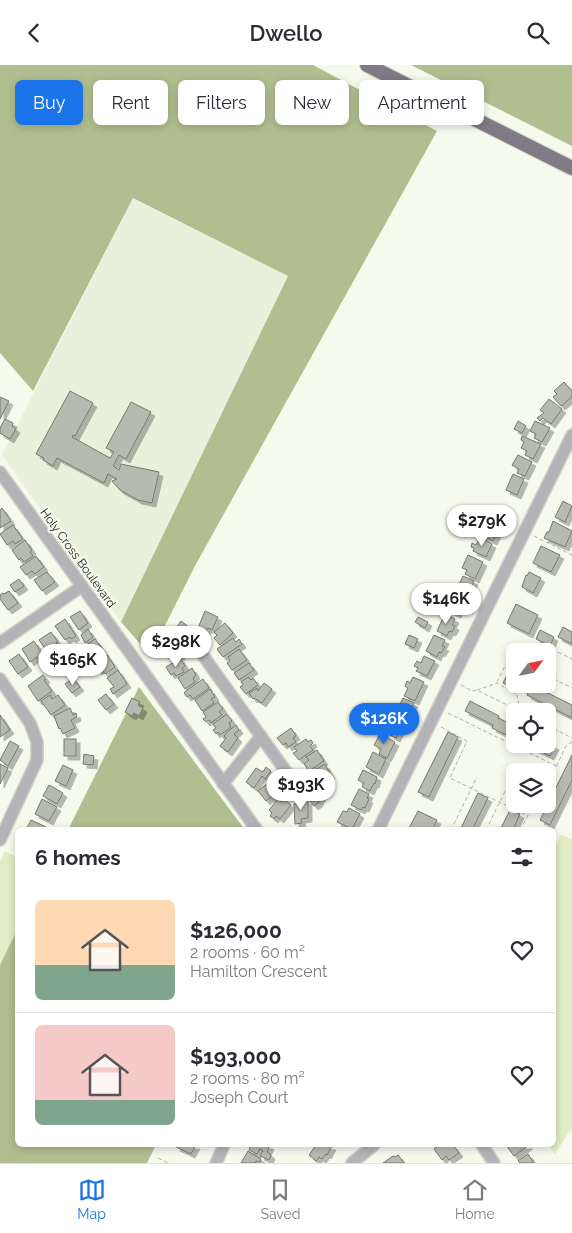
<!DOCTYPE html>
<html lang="en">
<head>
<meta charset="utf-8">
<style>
  body { margin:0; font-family:Raleway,sans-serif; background:#f7f7f7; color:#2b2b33; height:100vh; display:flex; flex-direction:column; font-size:19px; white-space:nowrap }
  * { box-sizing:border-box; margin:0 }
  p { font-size:16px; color:#7c7c81 }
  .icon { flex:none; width:28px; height:28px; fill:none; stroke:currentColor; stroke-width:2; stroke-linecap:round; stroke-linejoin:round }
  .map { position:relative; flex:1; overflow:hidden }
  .panel { position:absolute; left:15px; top:762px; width:541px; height:320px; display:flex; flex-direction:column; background:#fff; border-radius:8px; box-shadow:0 2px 8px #0003 }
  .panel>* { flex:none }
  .hud { position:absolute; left:15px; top:15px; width:542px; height:45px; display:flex; gap:10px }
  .needle { width:32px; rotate:57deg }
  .controls { position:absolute; left:506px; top:578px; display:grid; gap:10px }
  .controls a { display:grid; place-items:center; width:50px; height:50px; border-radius:8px; background:#fff; box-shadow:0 2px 8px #0003; font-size:25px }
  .price { position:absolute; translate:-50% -42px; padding:0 11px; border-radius:18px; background:#fff; color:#222; font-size:16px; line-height:32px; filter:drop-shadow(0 1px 2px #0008) }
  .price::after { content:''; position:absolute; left:50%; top:30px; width:15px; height:11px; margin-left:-8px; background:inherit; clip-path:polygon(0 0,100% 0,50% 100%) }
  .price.on { background:#1a73e8; color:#fff }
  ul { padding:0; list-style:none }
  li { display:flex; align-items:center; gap:15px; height:125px; padding:0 20px }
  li+li { border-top:1px solid #e1e1e2 }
  li span { display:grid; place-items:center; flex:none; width:140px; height:100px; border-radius:8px; color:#555 }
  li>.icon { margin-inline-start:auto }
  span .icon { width:60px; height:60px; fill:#fffc; stroke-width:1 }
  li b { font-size:21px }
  h2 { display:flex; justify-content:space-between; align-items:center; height:60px; padding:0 20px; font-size:21px }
  .pill { padding:0 18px; border-radius:8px; background:#fff; box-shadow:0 2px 8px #0003; font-size:18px; line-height:45px }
  .pill.on { background:#1a73e8; color:#fff }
  header { display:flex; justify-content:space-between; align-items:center; height:65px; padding:0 20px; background:#fff; font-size:22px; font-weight:600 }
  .menu { display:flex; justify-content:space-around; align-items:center; height:70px; border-top:1px solid #e1e1e2; background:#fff; font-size:14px; color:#7c7c81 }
  .menu a { display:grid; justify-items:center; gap:2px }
  .menu .on { color:#1a73e8 }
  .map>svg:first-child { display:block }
  .built { fill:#eaf0dc }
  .green { fill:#e1edc4 }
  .forest { fill:#b1be8f }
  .building { fill:#b7baae; stroke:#74786c; filter:url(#shadow) }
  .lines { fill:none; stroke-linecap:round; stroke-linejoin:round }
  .minor-casing { stroke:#d0d3c8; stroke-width:14 }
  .major-casing { stroke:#d0d3c8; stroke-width:16 }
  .path { stroke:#afb2a8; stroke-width:1; stroke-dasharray:4 2.5; stroke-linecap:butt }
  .minor { stroke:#b6b3b8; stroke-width:11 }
  .major { stroke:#7f7a83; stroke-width:14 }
  .labels { text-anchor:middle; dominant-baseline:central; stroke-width:4.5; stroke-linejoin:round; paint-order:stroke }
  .street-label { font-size:12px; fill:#21231e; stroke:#f6faed }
</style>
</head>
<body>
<header><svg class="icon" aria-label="back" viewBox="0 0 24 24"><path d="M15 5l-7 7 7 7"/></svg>Dwello<svg class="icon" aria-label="search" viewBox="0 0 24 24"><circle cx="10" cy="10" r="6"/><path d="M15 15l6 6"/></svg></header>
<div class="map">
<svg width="572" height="1098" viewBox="0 0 572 1098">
  <defs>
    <filter id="shadow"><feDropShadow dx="4" dy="4" stdDeviation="0" flood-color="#0004"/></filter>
  </defs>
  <rect width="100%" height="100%" fill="#f6faed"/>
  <path class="built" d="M133 133 288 211 121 557 2 390Z"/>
  <g class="green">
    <path d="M561 770 572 774V1066L570 1065 555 1089 548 1080H554V783Z"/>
    <path d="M5 786 17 792V865L0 900V797Z"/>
  </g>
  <g class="forest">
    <path d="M0 0H313L437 66 196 499 150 590 121 557 288 211 133 133 33 326 0 288Z"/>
    <path d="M411 0H572V81Z"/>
    <path d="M139 622 245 765H68Z"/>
    <path d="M17 865 18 1080H156L147 1098H0V900Z"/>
  </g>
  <g class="building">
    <path d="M564 317 572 326V332L561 341 553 332 557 329 554 326Z"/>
    <path d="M70 326 93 338 75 371 73 370 72 372 110 393 114 387 106 383 131 337 151 347 126 394 119 390 113 401 119 405 121 399 159 407 152 438 138 435 120 425 112 416 117 414 108 409 104 418 57 393 53 401 43 395 44 393 36 389Z"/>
    <path d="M0 332 9 336 0 354Z"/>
    <path d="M549 334 562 344 551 359 543 353 540 356 537 353 544 348 540 345Z"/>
    <path d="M5 354 13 358 12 361 16 364 10 374 0 368V363Z"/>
    <path d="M518 356 526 361 522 368 514 364Z"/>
    <path d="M535 356 550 363 542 377 534 373 536 369 530 366Z"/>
    <path d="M522 371 541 379 533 394 525 390 527 386 521 383 524 377 521 375Z"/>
    <path d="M518 390 532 397 525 411 517 408 519 404 512 400Z"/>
    <path d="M513 409 524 414 517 430 506 425Z"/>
    <path d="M563 436 572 441 565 457 555 452Z"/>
    <path d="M2 443 11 456 0 463V445Z"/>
    <path d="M490 452 502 458 493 476 481 470Z"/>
    <path d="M553 456 572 466 565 482 544 473 547 467H549Z"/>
    <path d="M13 460 23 474 15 479 13 476 7 480 0 469Z"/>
    <path d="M480 472 492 479 486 492 473 486 474 483 471 482 472 478 476 480Z"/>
    <path d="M25 475 32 485 30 487 33 491 24 497 21 493 19 495 12 485Z"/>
    <path d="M541 481 560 490 551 507 533 498Z"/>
    <path d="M468 490 483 497 475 514 465 509 467 505 462 503Z"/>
    <path d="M36 491 44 502 35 509 32 506 26 510 20 502Z"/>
    <path d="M47 507 55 517 42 526 34 515Z"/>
    <path d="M529 507 541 513 533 528 522 522 526 510 527 511Z"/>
    <path d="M463 511 474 516 467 531 456 526Z"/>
    <path d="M19 514 24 521 15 527 10 520Z"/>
    <path d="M9 526 18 538 8 545 0 534V530L3 528 4 529Z"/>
    <path d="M453 530 464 535 457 549 446 544 449 539 446 538 448 534 451 536Z"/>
    <path d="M516 539 538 550 529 569 507 558Z"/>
    <path d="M80 546 88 558 79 565 70 552Z"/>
    <path d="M205 546 218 552 212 565 208 563 206 566 198 563Z"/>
    <path d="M445 549 455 554 452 560 455 561 452 567 449 566 447 571 437 566Z"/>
    <path d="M418 552 428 557 425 563 415 557Z"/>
    <path d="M65 554 76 571 72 574 70 572 65 575 55 561Z"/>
    <path d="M181 556 194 566 189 574 186 571 183 575 175 569 178 566 176 563Z"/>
    <path d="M225 558 233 568 220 580 214 573 217 570 214 567Z"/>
    <path d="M563 562 572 567V579L558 572Z"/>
    <path d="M88 564 93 572 85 578 81 570Z"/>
    <path d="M540 565 554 572 550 581 536 574Z"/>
    <path d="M51 567 58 577 56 578 59 581 52 586 50 582 46 585 39 575Z"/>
    <path d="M409 570 418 574 414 583 405 579Z"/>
    <path d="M434 570 445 575 442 581 445 582 441 588 439 587 437 592 426 586Z"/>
    <path d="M233 573 236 577 239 574 242 579 223 592 217 584Z"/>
    <path d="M95 574 106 589 96 596 94 593 96 592 95 590 90 594 82 583Z"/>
    <path d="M34 576 44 592 39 595 37 592 30 597 22 584Z"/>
    <path d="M183 576 184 586H180L181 591 168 593 166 579Z"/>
    <path d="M239 584 247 595 232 605 227 598 230 596 228 592Z"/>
    <path d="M19 589 28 602 18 609 9 596Z"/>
    <path d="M107 590 115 602 105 609 101 604 98 606 94 600Z"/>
    <path d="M424 591 435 596 427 611 416 606 418 603 414 601 417 596 421 598Z"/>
    <path d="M180 593 185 601 182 603 184 607 176 611 174 608 171 610 166 602Z"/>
    <path d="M515 594V619L513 623 503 618Z"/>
    <path d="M249 598 254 605 239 615 234 608Z"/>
    <path d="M192 603 196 610 193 613 195 617 185 624 178 613Z"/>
    <path d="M118 605 127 619 113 629 110 624 114 622 107 613Z"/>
    <path d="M43 610 46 614 44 615 52 626 38 636 28 621Z"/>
    <path d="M248 612 251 615 253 613 258 620 246 629 240 622 243 620 241 617Z"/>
    <path d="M413 612 424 617 415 636 404 631 408 623 405 621 407 616 410 618Z"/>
    <path d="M73 613 80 622 72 628 65 619Z"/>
    <path d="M203 614 209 623 193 634 190 630 187 632 184 628 187 625Z"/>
    <path d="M264 618 272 624 262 638 254 633 253 634 249 628 257 623 258 626Z"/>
    <path d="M532 620 572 640V653L527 630Z"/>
    <path d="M210 624 215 632 211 634 214 638 202 646 195 635Z"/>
    <path d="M106 629 114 639 106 645 98 635Z"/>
    <path d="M50 630 52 634 58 630 65 640 51 650 41 636Z"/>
    <path d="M132 633 140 637 138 640 143 643 139 651 134 648 132 651 125 647Z"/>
    <path d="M403 633 414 638 412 642 414 643 411 649 409 648 407 652 396 647Z"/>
    <path d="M470 636 499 651 498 653 515 661V674L492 663 493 660 465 646Z"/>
    <path d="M218 637 223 644 219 647 222 650 211 658 209 655 206 657 203 654 206 652 203 647Z"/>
    <path d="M70 643 73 650 76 648 77 652 71 655 75 663 63 669 60 663 59 664 54 651Z"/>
    <path d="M227 649 232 656 229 658 231 662 220 670 218 667 216 669 213 665 216 663 213 659Z"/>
    <path d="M0 650 10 665 0 672Z"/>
    <path d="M389 651 404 658 396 673 390 670 392 665 384 661Z"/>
    <path d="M369 652 378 657 374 664 365 660Z"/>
    <path d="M236 660 239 665 234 669 238 673 228 687 220 681 226 673 224 671 227 667Z"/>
    <path d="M291 663 296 671 293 673 296 677 288 682 286 678 283 680 277 673Z"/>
    <path d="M448 667 458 672 429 732 418 727Z"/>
    <path d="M380 669 395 677 387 693 379 689 381 684 374 680Z"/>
    <rect x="64" y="674" width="12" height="17"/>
    <path d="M306 674 308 677 311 675 313 678 310 681 313 685 299 695 293 688 297 686 294 682Z"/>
    <path d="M10 676 19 681 8 701 0 695Z"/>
    <path d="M548 677 555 681 550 691 525 679H548Z"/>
    <path d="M317 685 324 696 309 706 304 699 309 695 306 692Z"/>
    <path d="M373 687 386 694 379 709 366 702Z"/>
    <path d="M84 689 94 691 93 700 83 699Z"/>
    <path d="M572 690V715L550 760 540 755Z"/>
    <path d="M0 699 8 703 0 719Z"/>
    <path d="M325 699 331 710 316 719 311 711 315 709 313 706Z"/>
    <path d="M63 700 73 705 66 721 55 716Z"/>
    <path d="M266 702 271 706 265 714 262 711 254 723 246 717 256 703 263 707Z"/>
    <path d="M363 705 377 712 375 719 374 718 370 726 362 722 364 718 358 715Z"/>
    <path d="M269 717 272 721 275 719 280 725 266 736 258 726Z"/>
    <path d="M49 720 63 728 57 739 43 731Z"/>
    <path d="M312 720 316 722 317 720 326 723 318 738 314 741 307 732 310 729 309 727Z"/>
    <path d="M359 724 369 729 367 733 369 734 365 743 363 742 361 745 351 740Z"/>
    <path d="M478 728 488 733 472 765H460Z"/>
    <path d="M42 734 57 742 49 756 35 749Z"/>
    <path d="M278 734 281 737 284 734 291 740 280 754 276 751 274 754 270 751 272 748 269 745Z"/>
    <path d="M308 735V753L301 754 302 758 295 759 294 739H300L299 736Z"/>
    <path d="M349 743 360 749 352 764 337 757 343 746 347 747Z"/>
    <path d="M510 745 520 749 513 765H500Z"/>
    <path d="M418 746 437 755 432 765H408Z"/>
    <path d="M31 755 46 762 44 765H26Z"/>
    <path d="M177 1080H196L191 1089 176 1082Z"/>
    <path d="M251 1080H270L267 1087 271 1090 269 1095 260 1091 263 1086 260 1084 257 1089 249 1085Z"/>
    <path d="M316 1080 332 1081 327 1090 326 1089 322 1094 319 1092 316 1096 309 1090Z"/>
    <path d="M440 1080H453L459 1088 449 1095 446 1091 442 1095 434 1084Z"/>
    <path d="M506 1080H529L514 1091Z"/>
    <path d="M248 1086 261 1094 260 1097 256 1096 255 1098H241Z"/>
    <path d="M528 1089 534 1098H520L518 1096Z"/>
    <path d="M398 1090 404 1098H383L393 1091 395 1092Z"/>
  </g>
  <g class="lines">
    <defs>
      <g id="minor">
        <path d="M0 407 257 765"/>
        <path d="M0 578 82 521"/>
        <path d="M199 585 295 719"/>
        <path d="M0 614 30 658 37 677V695L0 775"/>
        <path d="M223 719 261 671"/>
        <path d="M378 765 572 370"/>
        <path d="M482 1080 494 1098"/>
        <path d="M216 1098 224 1080"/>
        <path d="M352 1098 374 1080"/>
      </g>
      <path id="major" d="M367 0 572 103"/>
    </defs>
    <use href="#minor" class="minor-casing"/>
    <use href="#major" class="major-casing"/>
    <g class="path">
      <path d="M534 471 572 490"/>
      <path d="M543 586 546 581 572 594"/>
      <path d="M548 611 572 623"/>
      <path d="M497 617 516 579"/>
      <path d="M461 620 472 626 477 625 519 646"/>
      <path d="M477 625 497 618 517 630"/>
      <path d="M520 646 517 630 522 619"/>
      <path d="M448 648 556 701"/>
      <path d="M548 661 572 673"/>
      <path d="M441 662 467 676 450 713 528 751"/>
      <path d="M548 719 566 681 572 677"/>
      <path d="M530 746 536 742 538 739"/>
      <path d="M451 765 477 712"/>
      <path d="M486 765 505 726"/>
      <path d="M520 765 530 747 526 739"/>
      <path d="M158 1093 168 1098"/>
    </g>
    <use href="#minor" class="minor"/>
    <use href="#major" class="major"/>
  </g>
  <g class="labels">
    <g class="street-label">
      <text transform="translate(78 493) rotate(54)">Holy Cross Boulevard</text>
    </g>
  </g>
</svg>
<div class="controls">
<a><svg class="needle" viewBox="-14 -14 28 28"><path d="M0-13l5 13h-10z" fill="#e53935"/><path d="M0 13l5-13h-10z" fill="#7c7c81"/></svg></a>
<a><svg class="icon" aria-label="locate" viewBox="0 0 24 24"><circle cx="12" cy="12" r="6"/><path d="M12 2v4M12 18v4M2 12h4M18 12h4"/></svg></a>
<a><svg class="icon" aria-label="layers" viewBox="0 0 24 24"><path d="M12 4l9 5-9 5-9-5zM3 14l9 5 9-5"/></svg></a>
</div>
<b class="price" style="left:482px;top:482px">$279K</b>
<b class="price" style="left:446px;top:560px">$146K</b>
<b class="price" style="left:176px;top:603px">$298K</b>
<b class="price" style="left:73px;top:621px">$165K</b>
<b class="price on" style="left:384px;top:680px">$126K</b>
<b class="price" style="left:301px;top:746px">$193K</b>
<div class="hud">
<a class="pill on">Buy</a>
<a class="pill">Rent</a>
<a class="pill">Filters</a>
<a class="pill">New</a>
<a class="pill">Apartment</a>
</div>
<section class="panel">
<h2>6 homes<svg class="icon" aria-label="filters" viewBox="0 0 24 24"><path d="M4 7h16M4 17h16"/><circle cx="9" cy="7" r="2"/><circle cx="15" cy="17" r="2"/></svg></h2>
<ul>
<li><span style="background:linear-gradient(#ffd9b3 65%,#7fa58c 0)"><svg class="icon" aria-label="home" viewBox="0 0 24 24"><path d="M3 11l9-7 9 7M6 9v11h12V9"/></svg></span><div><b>$126,000</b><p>2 rooms · 60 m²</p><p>Hamilton Crescent</p></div><svg class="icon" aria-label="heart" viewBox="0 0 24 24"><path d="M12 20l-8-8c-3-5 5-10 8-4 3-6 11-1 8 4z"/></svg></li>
<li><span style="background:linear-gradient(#f6c9c9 75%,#7fa58c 0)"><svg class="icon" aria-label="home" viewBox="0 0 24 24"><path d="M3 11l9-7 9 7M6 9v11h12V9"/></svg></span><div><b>$193,000</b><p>2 rooms · 80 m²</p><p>Joseph Court</p></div><svg class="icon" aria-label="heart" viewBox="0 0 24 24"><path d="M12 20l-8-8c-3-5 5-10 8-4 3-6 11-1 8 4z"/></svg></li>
</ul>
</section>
</div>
<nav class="menu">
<a class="on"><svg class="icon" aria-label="map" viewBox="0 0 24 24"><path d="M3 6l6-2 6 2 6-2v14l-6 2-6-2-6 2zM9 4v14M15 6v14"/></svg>Map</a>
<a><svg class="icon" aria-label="saved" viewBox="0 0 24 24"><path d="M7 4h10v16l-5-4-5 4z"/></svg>Saved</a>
<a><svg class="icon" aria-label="home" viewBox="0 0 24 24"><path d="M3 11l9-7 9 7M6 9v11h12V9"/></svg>Home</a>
</nav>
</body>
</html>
